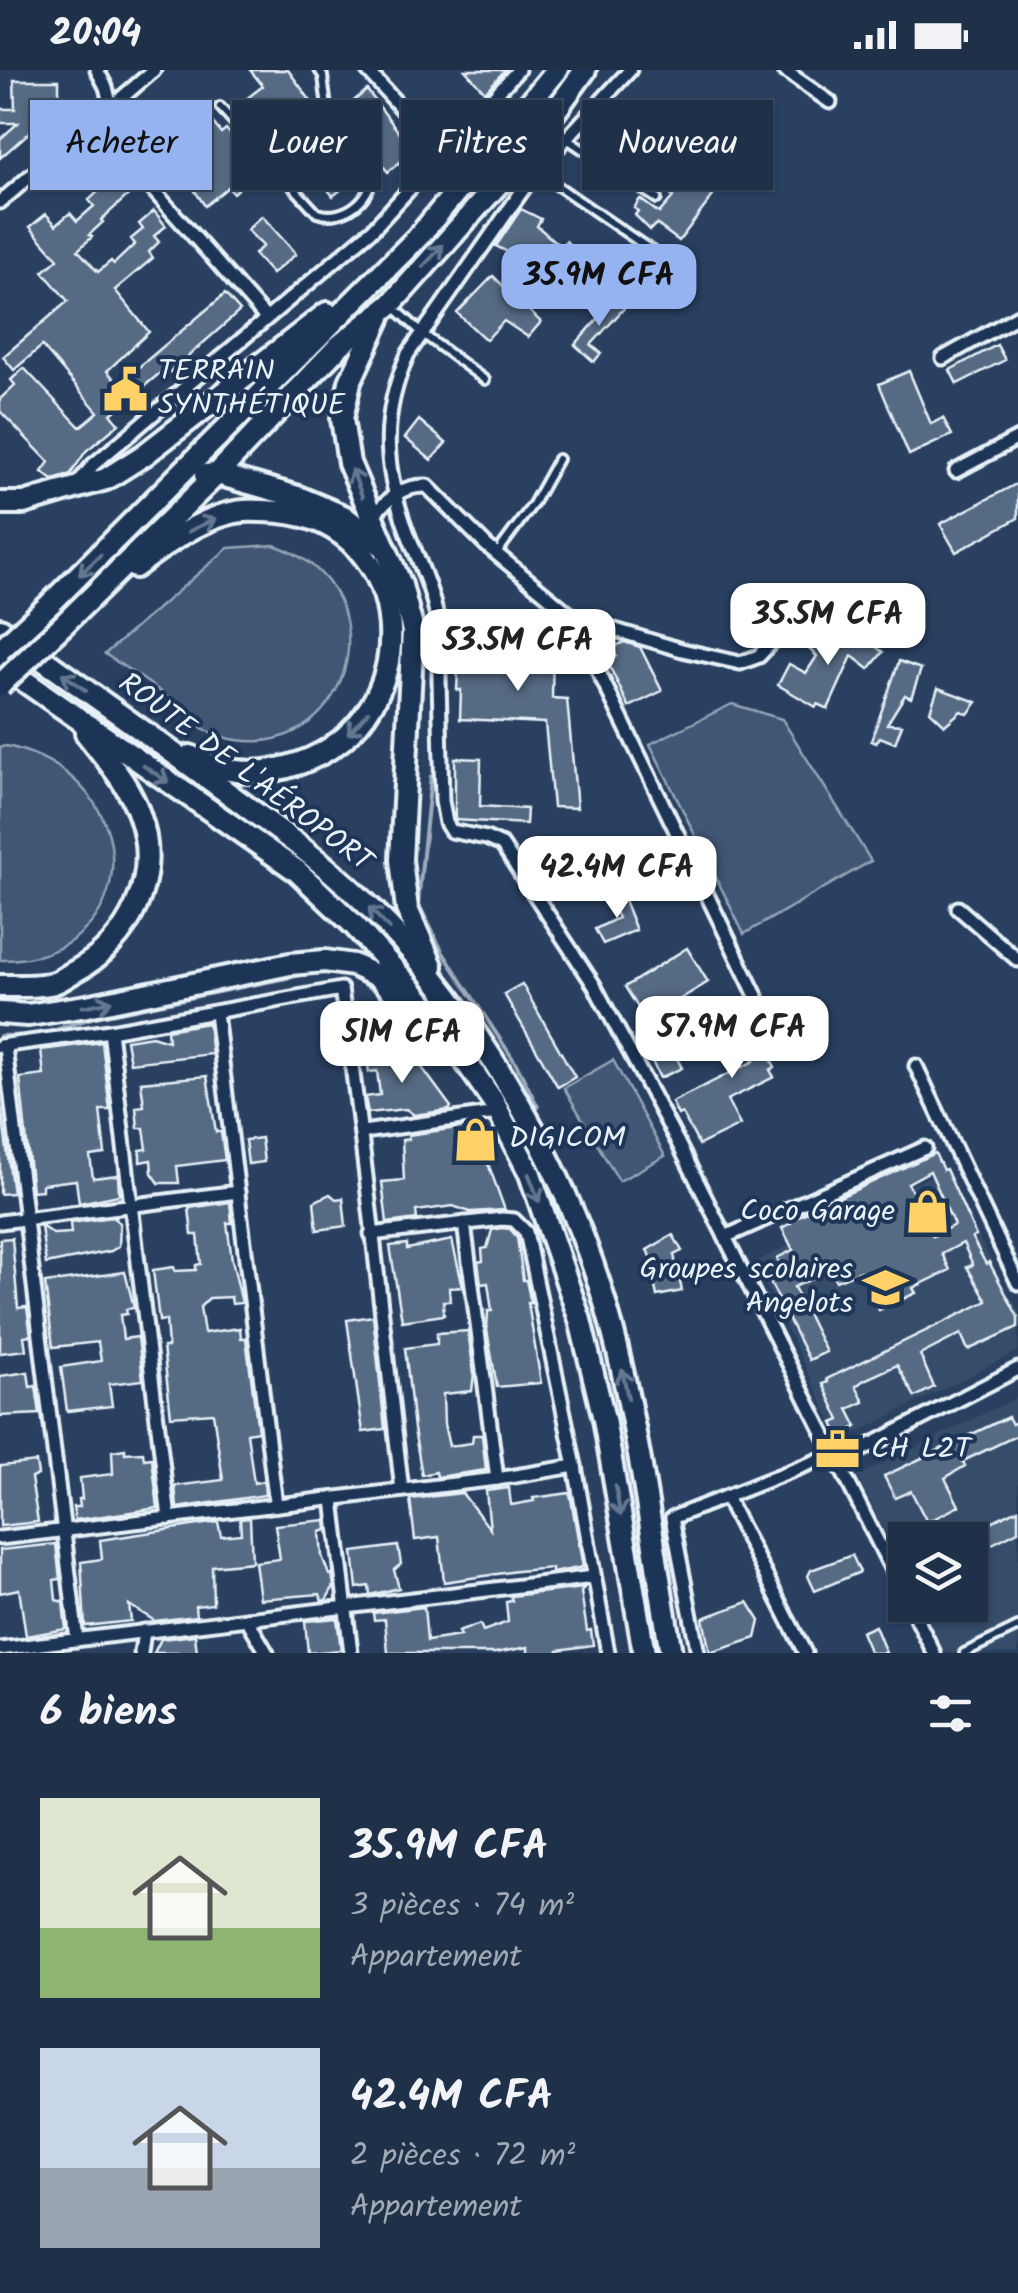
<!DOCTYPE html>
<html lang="fr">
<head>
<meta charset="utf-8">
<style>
  body { margin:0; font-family:Kalam,sans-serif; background:#273850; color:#f1f3f6; height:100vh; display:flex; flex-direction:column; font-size:38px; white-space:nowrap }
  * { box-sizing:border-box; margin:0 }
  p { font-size:32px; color:#a1a9b4 }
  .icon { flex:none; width:55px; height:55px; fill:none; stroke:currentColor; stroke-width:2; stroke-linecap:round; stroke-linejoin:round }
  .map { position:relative; height:1583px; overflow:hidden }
  .panel { display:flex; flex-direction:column; background:#1f3049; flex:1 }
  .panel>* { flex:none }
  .top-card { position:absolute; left:30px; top:30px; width:960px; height:90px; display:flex; gap:20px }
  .buttons { position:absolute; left:888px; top:1452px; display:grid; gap:20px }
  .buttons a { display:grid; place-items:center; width:100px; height:100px; border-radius:0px; background:#1f3049; box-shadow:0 2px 8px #0004,0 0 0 2px #3c4b61; font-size:50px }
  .price { position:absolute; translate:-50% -85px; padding:0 22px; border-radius:20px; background:#fff; color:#222; font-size:32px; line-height:65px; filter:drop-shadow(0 2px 5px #0008) }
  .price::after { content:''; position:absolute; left:50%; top:60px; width:30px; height:22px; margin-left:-15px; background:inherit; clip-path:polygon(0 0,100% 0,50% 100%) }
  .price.selected { background:#95b2f1; color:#111 }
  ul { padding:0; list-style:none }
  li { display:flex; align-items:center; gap:30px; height:250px; padding:0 40px }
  li span { display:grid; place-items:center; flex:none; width:280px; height:200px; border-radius:0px; color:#555 }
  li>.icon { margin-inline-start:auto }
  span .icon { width:120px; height:120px; fill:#fffc; stroke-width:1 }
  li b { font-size:42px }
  h2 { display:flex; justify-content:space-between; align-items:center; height:120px; padding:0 40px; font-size:42px }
  .tag { padding:0 35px; border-radius:0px; background:#1f3049; box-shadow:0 2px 8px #0004,0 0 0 2px #3c4b61; font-size:35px; line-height:90px }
  .tag.selected { background:#95b2f1; color:#111 }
  .status { display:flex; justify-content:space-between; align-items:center; height:70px; padding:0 50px; background:#1f3049; direction:ltr }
  .status svg { height:28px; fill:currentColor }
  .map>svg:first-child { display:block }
  .built { fill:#364d6b }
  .green { fill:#415774; stroke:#94a4b6; stroke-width:2.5 }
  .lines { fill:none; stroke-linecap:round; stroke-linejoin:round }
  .stream { stroke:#9dabbd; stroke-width:4 }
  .building { fill:#556a83; stroke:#e8f1f8; stroke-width:2.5; fill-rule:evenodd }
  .service-casing { stroke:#e8f1f8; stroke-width:14 }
  .minor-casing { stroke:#e8f1f8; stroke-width:19 }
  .trunk-casing { stroke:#e8f1f8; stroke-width:28 }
  .service { stroke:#1d3557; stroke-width:6 }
  .minor { stroke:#1d3557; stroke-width:11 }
  .trunk { stroke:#1d3557; stroke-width:20 }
  .trunk-bridge-casing { stroke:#e8f1f8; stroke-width:28; stroke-linecap:butt }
  .trunk-bridge { stroke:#1d3557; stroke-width:20 }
  .oneway { stroke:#64778f }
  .labels { text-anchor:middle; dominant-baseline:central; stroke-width:8; stroke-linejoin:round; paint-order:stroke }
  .poi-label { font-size:30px; fill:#e8f1f8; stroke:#1d3557; text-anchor:start }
  .street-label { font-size:30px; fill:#e8f1f8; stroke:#1d3557 }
</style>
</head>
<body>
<div class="status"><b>20:04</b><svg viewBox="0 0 49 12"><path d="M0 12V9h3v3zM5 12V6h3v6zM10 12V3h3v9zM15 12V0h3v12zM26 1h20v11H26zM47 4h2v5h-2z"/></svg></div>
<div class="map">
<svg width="1018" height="1583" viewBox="0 0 1018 1583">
  <rect width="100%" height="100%" fill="#294061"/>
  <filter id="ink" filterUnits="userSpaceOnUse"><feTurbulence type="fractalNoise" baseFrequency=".01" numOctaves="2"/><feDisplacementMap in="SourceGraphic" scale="20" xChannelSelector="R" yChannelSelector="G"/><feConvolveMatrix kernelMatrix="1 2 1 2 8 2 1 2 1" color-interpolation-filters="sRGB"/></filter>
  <g filter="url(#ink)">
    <g class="built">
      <path d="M943 1100 1018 1241V1281L841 1371 755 1192Z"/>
      <path d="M1018 1327V1583H946L922 1535H970V1470H905V1501L857 1406Z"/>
    </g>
    <g class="green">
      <path d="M274 475C404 519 348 701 223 667 192 658 185 639 162 623 144 609 124 597 105 584L228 478Z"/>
      <path d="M732 634 782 649 871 791 744 864 650 674Z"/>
      <path d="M7 676C153 710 144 892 0 890V677Z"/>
      <path d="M613 990 665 1086 619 1111 564 1018Z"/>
    </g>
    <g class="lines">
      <g class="stream">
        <path d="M431 706 418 833 442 881 515 992 538 1037"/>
        <path d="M411 953 425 968"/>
        <path d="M0 966 41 965 91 948 316 902 348 905 383 925"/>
      </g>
    </g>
    <g class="building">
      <path d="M250 0H288L313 34 269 67 242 32 263 16Z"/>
      <path d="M465 0H505L485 22Z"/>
      <path d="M14 10H59V36L44 38 48 46 0 88V69L18 53H0V39H15Z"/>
      <path d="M367 20 413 81 388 102 339 43Z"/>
      <path d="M637 46 678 77 683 72 690 78 701 65 723 82 709 100 724 111 679 171 656 154 650 160 635 145 638 141 634 138 640 129 659 143 673 127 664 119 679 100 644 74 627 98 592 73 601 59 619 71Z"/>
      <path d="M213 53 221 63 226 59 268 109 257 116 251 108 233 123 228 117 205 136 167 79 184 64 190 72Z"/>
      <path d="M316 66 352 111 333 126 297 81Z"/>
      <path d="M119 102 135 119 101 150 103 152 89 165 92 167 78 180 98 202 111 191 114 194 135 174 131 169 143 159 139 154 154 141 166 156 154 166 159 172 149 182 153 188 115 220 149 262 107 301 119 314 225 224 240 241 170 302 166 298 111 344 119 354 86 381 70 405 53 410 42 402 49 392 0 341V329L15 315 11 310 24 298 80 357 98 342 42 276 14 300 3 287 68 231 43 202 58 189 30 157 46 144 56 155 70 143 77 151 94 136 89 130Z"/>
      <path d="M521 139 541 149 537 156 560 176 566 171 578 183 574 188 588 201 572 219 558 206 553 211 523 184 521 189 496 176Z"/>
      <path d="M262 146 296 184 272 204 254 184 263 176 247 160Z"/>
      <path d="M493 206 541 252 528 267 504 251 486 270 457 243Z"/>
      <path d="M617 227 626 236 591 275 601 283 594 292 575 275Z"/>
      <path d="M997 275 1005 290 957 314 950 300Z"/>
      <path d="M909 301 931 354 943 348 952 365 909 385 879 314Z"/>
      <path d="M419 350 446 373 431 390 405 368Z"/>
      <path d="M1018 413V448L956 482 940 454Z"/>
      <path d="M491 557 550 562 553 580 552 628 567 629 577 738 553 737 545 653 460 649 461 620H457L460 562 490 564Z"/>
      <path d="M823 559 843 576 851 565 859 569 861 566 883 582 869 599 852 586 828 639 817 634 816 637 778 615 789 594 806 603 817 586 808 578Z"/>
      <path d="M624 572 640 577 662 621 629 637 607 591 616 586 612 578Z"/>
      <path d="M899 591 921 599 911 628 905 625 887 654 902 655 895 673 880 667 876 673 871 671Z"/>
      <path d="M938 618 977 632 968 644 961 641 945 655 930 641Z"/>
      <path d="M455 688 481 689 480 736 527 739 526 754 455 750Z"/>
      <path d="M616 822 618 826 622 825 636 860 603 874 595 859 618 848 607 826Z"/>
      <path d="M687 878 708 912 646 950 625 917Z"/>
      <path d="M522 914 575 1007 558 1017 504 924Z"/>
      <path d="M750 936 757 944 764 945 786 983 772 991 775 997 770 1000 774 1007 727 1030 740 1055 699 1075 682 1043 678 1045 672 1032 754 991 735 950 741 946 739 942Z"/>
      <path d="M208 953 212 984 130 993 126 970 152 966 168 971 167 960Z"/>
      <path d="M102 972 110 1040H100L105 1084 90 1086 93 1108 118 1105 119 1125 79 1133 76 1110 42 1114V1120L32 1121 20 1008 44 1005 41 980Z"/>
      <path d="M671 977 682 998 660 1008 650 987Z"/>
      <path d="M402 978 405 1002 418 992 451 1037 449 1040 414 1045 406 1039 368 1043 365 1027 380 1025 377 1001 369 1002 366 982Z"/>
      <path d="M207 1006 216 1062H221L225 1090 177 1096 179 1113H159L152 1103 151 1090 140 1092V1080L147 1079 144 1058H138L136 1037 144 1036 141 1012Z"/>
      <path d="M0 1029 13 1123 0 1124Z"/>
      <path d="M464 1057 489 1096 505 1140 470 1142 453 1136 416 1141 417 1149 387 1153 382 1112 404 1110 402 1070 409 1069 408 1065Z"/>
      <path d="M261 1068 264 1092 248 1094 245 1070Z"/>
      <path d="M935 1083 943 1100 946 1099 976 1166 972 1168 986 1194 989 1192 1018 1247V1257L968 1280 961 1264 920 1285 934 1317 915 1327 897 1295 864 1310 856 1316 864 1332 848 1339 857 1357 839 1365 833 1353 840 1350 823 1314 828 1312 827 1309 987 1231 967 1197 973 1195 963 1173 942 1184 950 1200 913 1218 916 1223 879 1240 861 1201 836 1211 830 1200 794 1217 826 1282 809 1290 765 1202 780 1194 777 1188 793 1180 782 1158 791 1153 790 1150ZM930 1101 954 1155 933 1166 908 1113Z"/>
      <path d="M330 1124 336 1129 343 1128 346 1156 317 1160 314 1132Z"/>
      <path d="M230 1132 232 1153H227L232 1190 242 1233 232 1234 231 1227 209 1228 200 1237 204 1263 240 1258 241 1268H246L258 1361 247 1363 254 1413 264 1411 265 1425 177 1438 175 1416 223 1410 213 1343 171 1346 163 1277H168L166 1250 159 1251 153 1200 174 1197 175 1201 196 1200V1195L201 1194 198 1165H192L189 1138Z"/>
      <path d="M112 1147 120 1153 119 1176 111 1181 46 1194 41 1156 53 1164 71 1163 70 1153Z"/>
      <path d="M502 1158 510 1159 517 1167 523 1210H526L531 1233H528L541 1313 497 1317 487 1260 488 1241H492L488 1213 481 1214 478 1192 483 1191 482 1179 487 1178 492 1160Z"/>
      <path d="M673 1165 682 1181 674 1185 682 1221 657 1226 652 1203 660 1202 647 1180Z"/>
      <path d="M12 1168 18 1238 27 1237 31 1265 24 1266 26 1280 0 1283V1169Z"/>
      <path d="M452 1170 463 1217 449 1218 450 1231H443L444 1245 402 1251 390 1176 407 1174V1179Z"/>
      <path d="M125 1202 134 1238 126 1239 127 1244 120 1245 123 1269 138 1267 143 1310 109 1314 112 1336 67 1341 61 1297 101 1291 98 1272 53 1277 45 1213Z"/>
      <path d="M373 1246 385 1359 363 1362 347 1250Z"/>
      <path d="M468 1261 474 1303 472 1321 443 1324 444 1354 449 1376 472 1373 473 1365H482L486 1400 437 1407 436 1402 422 1405 414 1359 405 1278 437 1274V1263Z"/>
      <path d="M28 1302 30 1317 36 1316 40 1344 0 1346V1306Z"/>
      <path d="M1008 1347 1012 1354 1018 1351V1365L963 1391 965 1396 945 1408 959 1436 927 1452 911 1421 895 1428 884 1406Z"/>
      <path d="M125 1379V1383L143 1382 144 1389 152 1388 158 1438 75 1450 73 1437H80L79 1429H82L80 1408 113 1404 112 1381Z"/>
      <path d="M36 1392 38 1405 31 1408 38 1452 0 1456V1396Z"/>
      <path d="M509 1418 511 1435 534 1431 533 1428 570 1423 583 1497 552 1503V1498L517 1501 444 1512 439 1467 415 1470 410 1429 462 1423 490 1459 486 1421Z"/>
      <path d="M1018 1439V1461L970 1485V1462Z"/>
      <path d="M250 1448 252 1492 212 1496 213 1534 195 1536 196 1546 155 1551 129 1535 131 1551 85 1556 81 1492 102 1489 100 1470 218 1452 221 1466 241 1464 240 1449Z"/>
      <path d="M326 1450 327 1460 320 1462 322 1486 329 1505 332 1504 334 1516 326 1530 322 1531 320 1524 260 1529 255 1492 280 1489 275 1455Z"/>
      <path d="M56 1474 60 1509 54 1510 56 1530 63 1532 66 1559 26 1566 19 1519 0 1523V1480Z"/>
      <path d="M398 1476 401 1494 394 1500 399 1518 370 1525 369 1516 357 1518 353 1482Z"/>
      <path d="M852 1485 860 1502 815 1521 808 1506 811 1500Z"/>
      <path d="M584 1518 581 1522 587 1561 591 1560 593 1575 558 1580 559 1583H528V1577L495 1583H388L385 1549 374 1550 373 1543 424 1537 427 1571 460 1566 458 1562 480 1554 483 1561 508 1552 506 1532 512 1531 511 1526Z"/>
      <path d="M748 1532 760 1551 756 1568 710 1583 703 1548Z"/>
      <path d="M337 1548 341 1580 308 1583 305 1551Z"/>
      <path d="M875 1556 886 1583H870L861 1562Z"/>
      <path d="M195 1565 197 1583H154L161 1569Z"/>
    </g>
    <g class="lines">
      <defs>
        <g id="service">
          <path d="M220 37 317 143C345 152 376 127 372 97L327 38 323 6 319 0"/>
          <path d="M567 69 657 129"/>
          <path d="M523 88 536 101 680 200"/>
          <path d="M395 238 423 264 485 310"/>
          <path d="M497 483 533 434 558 389"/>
          <path d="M964 1583 1018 1557"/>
        </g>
        <g id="minor">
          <path d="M97 0 106 17 111 37"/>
          <path d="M367 0 443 85"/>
          <path d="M630 0 536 101 408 284C379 349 384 403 410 469 420 494 432 520 437 548 441 567 439 589 439 609 440 649 441 690 442 731L446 753 451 761 486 768 502 775 594 915 677 1071 905 1526"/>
          <path d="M784 0 830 32"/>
          <path d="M94 53 265 247"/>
          <path d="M0 132 154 0"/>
          <path d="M943 288 1018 246"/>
          <path d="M956 401 1018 368"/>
          <path d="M76 415 93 395 373 159 518 0"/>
          <path d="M371 447C389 429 401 415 427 416L487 476 571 545 612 559 682 580 740 593 759 586 806 535"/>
          <path d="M571 545 761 936"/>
          <path d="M958 838 1018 890"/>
          <path d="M216 943 276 1435"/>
          <path d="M110 961 169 1448"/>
          <path d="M0 976 110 961 341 919C366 1085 382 1253 402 1420"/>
          <path d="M5 977 77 1570"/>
          <path d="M916 996 1018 1213"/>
          <path d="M363 1062 497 1043"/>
          <path d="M0 1152 238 1122"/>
          <path d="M464 1153 497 1409"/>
          <path d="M371 1164 502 1149 514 1150 526 1162 575 1396 608 1583"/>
          <path d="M725 1167 925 1078"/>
          <path d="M838 1392 1018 1299"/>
          <path d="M726 1427 805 1583"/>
          <path d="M333 1429 351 1583"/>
          <path d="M0 1468 497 1409 575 1396"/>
          <path d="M910 1535 934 1583"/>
          <path d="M247 1549 267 1583"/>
          <path d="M0 1579 594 1507"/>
          <path d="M141 1583 144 1561"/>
          <path d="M698 1583 672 1448 834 1384"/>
        </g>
        <g id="trunk">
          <path d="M380 247 350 312 342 349 349 393 401 515 413 561 401 790 407 839 432 896"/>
          <path d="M205 405 217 404 298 427 343 446 380 474"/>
          <path d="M0 433H24L106 409 144 385 327 243"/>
          <path d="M135 497C163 477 193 453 227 444 244 439 263 441 280 442 415 454 431 646 300 693 263 706 225 705 190 686"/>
          <path d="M50 534 421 164 557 0"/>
          <path d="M65 553 217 404 340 275 391 234 522 87 585 0"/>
          <path d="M0 559C74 612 148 664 221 718 267 752 315 785 357 825 481 941 578 1113 617 1278 641 1378 654 1481 671 1583"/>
          <path d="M0 594 297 801 354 855 410 917 440 954 493 1031 530 1104 580 1250 604 1349 644 1583"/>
          <path d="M0 916C17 916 38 917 54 913 61 911 68 905 74 902 130 872 161 808 140 747 130 715 106 689 86 663"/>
          <path d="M0 943 28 945 87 936 290 894 325 891 353 895 379 907 418 947"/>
        </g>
      </defs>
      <use href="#service" class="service-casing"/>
      <use href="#minor" class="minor-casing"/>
      <use href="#trunk" class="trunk-casing"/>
      <use href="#service" class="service"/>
      <use href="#minor" class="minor"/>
      <use href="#trunk" class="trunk"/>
      <defs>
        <g id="trunk-bridge">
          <path d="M0 580 50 534"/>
          <path d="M0 615 65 553"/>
        </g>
      </defs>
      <use href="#trunk-bridge" class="trunk-bridge-casing"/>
      <use href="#trunk-bridge" class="trunk-bridge"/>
    </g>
    <defs><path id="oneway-shaft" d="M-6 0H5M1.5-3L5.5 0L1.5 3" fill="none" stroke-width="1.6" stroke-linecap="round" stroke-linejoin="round" transform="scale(2.5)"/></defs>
    <g class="oneway">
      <use href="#oneway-shaft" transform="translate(433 186) rotate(-48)"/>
      <use href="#oneway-shaft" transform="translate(357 413) rotate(-111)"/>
      <use href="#oneway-shaft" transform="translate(202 455) rotate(-26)"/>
      <use href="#oneway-shaft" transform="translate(90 495) rotate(136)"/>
      <use href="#oneway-shaft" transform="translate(74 612) rotate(-144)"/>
      <use href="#oneway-shaft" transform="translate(358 653) rotate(132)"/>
      <use href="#oneway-shaft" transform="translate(156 704) rotate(34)"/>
      <use href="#oneway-shaft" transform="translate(379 848) rotate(-133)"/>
      <use href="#oneway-shaft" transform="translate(97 934) rotate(-11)"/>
      <use href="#oneway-shaft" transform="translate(534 1118) rotate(69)"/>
      <use href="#oneway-shaft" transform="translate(625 1314) rotate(-102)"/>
      <use href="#oneway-shaft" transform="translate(618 1431) rotate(80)"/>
    </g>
  </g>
  <defs>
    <symbol id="civic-bare" viewBox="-9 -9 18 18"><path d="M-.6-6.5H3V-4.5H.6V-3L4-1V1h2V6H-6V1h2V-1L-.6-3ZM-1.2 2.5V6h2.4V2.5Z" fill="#ffd166" stroke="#1d3557" stroke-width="2.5" paint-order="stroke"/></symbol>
    <symbol id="shop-bare" viewBox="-9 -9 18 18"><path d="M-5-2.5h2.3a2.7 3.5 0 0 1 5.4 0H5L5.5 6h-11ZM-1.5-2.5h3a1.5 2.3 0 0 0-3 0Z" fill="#ffd166" stroke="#1d3557" stroke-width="2.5" paint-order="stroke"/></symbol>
    <symbol id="school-bare" viewBox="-9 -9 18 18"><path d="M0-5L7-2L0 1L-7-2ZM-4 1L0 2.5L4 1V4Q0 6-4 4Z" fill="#ffd166" stroke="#1d3557" stroke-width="2.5" paint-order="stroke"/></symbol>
    <symbol id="office-bare" viewBox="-9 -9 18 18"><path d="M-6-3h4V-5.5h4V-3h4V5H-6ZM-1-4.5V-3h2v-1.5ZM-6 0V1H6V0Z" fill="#ffd166" stroke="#1d3557" stroke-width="2.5" paint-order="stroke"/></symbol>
  </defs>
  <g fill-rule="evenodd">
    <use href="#civic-bare" x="94" y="288" width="63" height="63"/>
    <use href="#shop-bare" x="444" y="1038" width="63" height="63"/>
    <use href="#shop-bare" x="896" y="1110" width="63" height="63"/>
    <use href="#school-bare" x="854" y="1186" width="63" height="63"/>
    <use href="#office-bare" x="806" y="1348" width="63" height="63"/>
  </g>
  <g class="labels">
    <g class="poi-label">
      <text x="158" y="302">TERRAIN<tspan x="158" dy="34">SYNTHÉTIQUE</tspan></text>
      <text x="509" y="1069">DIGICOM</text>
      <text x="895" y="1142" text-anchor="end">Coco Garage</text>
      <text x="853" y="1200" text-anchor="end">Groupes scolaires<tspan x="853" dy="34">Angelots</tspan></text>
      <text x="871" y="1380">CH L2T</text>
    </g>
    <g class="street-label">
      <text transform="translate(245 703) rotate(37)">ROUTE DE L'AÉROPORT</text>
    </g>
  </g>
</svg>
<div class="buttons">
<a><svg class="icon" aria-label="layers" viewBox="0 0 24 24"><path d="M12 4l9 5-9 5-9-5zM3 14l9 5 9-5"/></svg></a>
</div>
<b class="price selected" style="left:599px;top:259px">35.9M CFA</b>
<b class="price" style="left:828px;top:598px">35.5M CFA</b>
<b class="price" style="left:518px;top:624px">53.5M CFA</b>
<b class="price" style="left:617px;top:851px">42.4M CFA</b>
<b class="price" style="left:732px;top:1011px">57.9M CFA</b>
<b class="price" style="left:402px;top:1016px">51M CFA</b>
<div class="top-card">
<a class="tag selected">Acheter</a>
<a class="tag">Louer</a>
<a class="tag">Filtres</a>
<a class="tag">Nouveau</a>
</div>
</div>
<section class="panel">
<h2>6 biens<svg class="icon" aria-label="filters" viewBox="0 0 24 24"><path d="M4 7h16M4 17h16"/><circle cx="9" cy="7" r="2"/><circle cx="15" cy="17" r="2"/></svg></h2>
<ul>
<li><span style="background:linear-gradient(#dfe7d0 65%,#8fb573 0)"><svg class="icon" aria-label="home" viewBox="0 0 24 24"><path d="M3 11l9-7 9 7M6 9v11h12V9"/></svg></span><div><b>35.9M CFA</b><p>3 pièces · 74 m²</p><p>Appartement</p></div></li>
<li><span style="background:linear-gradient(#c9d6e8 60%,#9aa5b1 0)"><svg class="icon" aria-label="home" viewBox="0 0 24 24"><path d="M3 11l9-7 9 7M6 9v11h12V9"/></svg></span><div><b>42.4M CFA</b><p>2 pièces · 72 m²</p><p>Appartement</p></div></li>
</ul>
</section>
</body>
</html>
